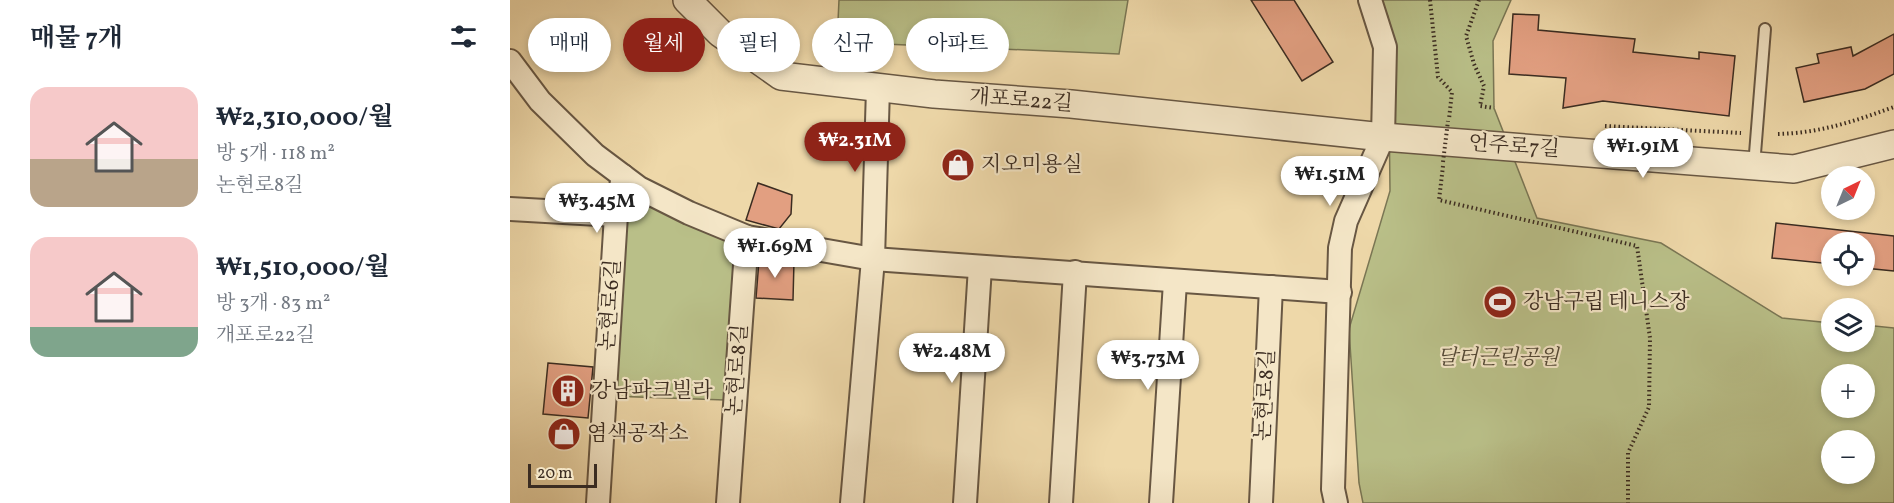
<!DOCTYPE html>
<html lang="ko">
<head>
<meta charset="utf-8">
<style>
  body { margin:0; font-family:Vollkorn,"Noto Serif KR",serif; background:#f6f6f7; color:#1f2937; height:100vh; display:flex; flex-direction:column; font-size:22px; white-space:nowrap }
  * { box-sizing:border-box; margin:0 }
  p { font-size:20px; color:#747a83 }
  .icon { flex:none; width:33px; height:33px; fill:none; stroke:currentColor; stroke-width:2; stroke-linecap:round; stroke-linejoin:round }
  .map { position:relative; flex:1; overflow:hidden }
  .drawer { display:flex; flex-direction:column; background:#fff; width:510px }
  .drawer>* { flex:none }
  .guide { position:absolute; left:18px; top:18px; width:570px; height:54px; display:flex; gap:12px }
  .needle { width:39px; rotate:43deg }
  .buttons { position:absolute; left:1311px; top:166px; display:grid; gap:12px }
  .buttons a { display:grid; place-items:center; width:54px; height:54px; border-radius:50%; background:#fff; box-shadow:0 3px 9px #0003; font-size:30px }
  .scale { position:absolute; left:18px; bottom:15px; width:69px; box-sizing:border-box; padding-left:6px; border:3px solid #3b2c21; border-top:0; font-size:16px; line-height:21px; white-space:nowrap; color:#3b2c21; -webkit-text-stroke:4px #f4e6c7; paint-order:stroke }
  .price { position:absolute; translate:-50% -51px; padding:0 14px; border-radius:21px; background:#fff; color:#222; font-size:20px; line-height:39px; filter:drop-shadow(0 2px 3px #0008) }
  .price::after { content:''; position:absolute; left:50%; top:36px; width:18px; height:14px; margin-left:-9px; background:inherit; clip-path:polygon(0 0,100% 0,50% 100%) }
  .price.active { background:#8f2418; color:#fff }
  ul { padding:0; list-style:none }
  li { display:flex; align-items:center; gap:18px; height:150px; padding:0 30px }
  li span { display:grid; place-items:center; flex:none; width:168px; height:120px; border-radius:18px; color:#555 }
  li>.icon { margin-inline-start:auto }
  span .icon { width:72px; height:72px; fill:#fffc; stroke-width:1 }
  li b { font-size:26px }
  h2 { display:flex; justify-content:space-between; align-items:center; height:72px; padding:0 30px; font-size:26px }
  .pill { padding:0 21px; border-radius:27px; background:#fff; box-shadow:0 3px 9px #0003; font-size:21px; line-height:54px }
  .pill.active { background:#8f2418; color:#fff }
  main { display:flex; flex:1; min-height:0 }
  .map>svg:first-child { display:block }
  .green { fill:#b9bf88; stroke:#7a7654; stroke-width:1.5; fill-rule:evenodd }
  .building { fill:#e29f81; stroke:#3b2c21; stroke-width:1.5 }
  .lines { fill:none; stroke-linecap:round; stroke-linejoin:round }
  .service-casing { stroke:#685743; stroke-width:14 }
  .minor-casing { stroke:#685743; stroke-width:26 }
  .tertiary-casing { stroke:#685743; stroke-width:30 }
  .path { stroke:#3b2c21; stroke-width:4; stroke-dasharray:1.5 3; stroke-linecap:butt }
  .service { stroke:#f4e6c7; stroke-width:10 }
  .minor { stroke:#f4e6c7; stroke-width:22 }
  .tertiary { stroke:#f4e6c7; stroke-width:27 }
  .path-bridge { stroke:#3b2c21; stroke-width:4; stroke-dasharray:1.5 3; stroke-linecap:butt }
  .labels { text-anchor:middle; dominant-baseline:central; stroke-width:4.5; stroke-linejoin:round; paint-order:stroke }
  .street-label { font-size:21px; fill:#3b2c21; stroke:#f4e6c7 }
  .poi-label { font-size:21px; fill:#3b2c21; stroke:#f4e6c7; text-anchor:start }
  .park-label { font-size:21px; font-style:italic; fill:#544936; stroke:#f4e6c7 }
</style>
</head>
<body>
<main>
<section class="drawer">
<h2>매물 7개<svg class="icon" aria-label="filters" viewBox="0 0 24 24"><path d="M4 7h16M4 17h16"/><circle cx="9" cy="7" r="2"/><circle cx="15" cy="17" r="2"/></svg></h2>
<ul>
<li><span style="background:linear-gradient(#f6c9c9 60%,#b9a48a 0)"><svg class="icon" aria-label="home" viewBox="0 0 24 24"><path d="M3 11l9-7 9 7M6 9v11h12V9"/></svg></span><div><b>₩2,310,000/월</b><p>방 5개 · 118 m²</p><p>논현로8길</p></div></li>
<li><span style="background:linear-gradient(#f6c9c9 75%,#7fa58c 0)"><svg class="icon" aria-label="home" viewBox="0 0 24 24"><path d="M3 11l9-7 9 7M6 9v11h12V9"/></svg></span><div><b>₩1,510,000/월</b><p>방 3개 · 83 m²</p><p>개포로22길</p></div></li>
</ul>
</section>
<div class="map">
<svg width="1384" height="503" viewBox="0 0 1384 503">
  <rect width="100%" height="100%" fill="#eed8a9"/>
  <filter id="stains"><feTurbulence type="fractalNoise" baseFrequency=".00333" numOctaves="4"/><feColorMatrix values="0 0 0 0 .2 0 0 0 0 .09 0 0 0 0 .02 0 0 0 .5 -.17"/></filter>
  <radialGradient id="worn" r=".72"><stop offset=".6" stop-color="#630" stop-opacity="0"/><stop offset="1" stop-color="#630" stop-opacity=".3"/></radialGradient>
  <g class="green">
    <path d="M329 0H618L609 54 327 42Z"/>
    <path d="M871 0H1001L983 41 984 108 1027 218 1151 243 1272 318 1321 323 1322 342H1354L1355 325 1384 328V503H853L849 483 839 329 880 191 878 17ZM1322 375H1354V408H1322ZM1322 441H1354V474H1322Z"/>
    <path d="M118 191 230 242 215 400 99 396Z"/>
  </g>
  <g class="building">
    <path d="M741 0H784L823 62 792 81Z"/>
    <path d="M1003 14 1029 15 1028 30 1125 39 1123 52 1189 59V52L1225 56 1219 116 1093 101 1053 108 1056 78 999 74Z"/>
    <path d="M1384 34V74L1355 89 1294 102 1286 68 1309 63 1307 54 1341 47 1343 56Z"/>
    <path d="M248 183 282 195 281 214 269 229 236 220Z"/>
    <path d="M1266 223 1384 236V271L1354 268V243H1322V264L1262 258Z"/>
    <path d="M259 255 284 261 283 300 246 298 249 260Z"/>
    <path d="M38 363 83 367 78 418 33 414Z"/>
  </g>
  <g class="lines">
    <defs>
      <path id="service" d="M1244 166 1255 29"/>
      <g id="minor">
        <path d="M0 61 30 101 85 155 129 188 179 213 237 237 363 259 830 292"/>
        <path d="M0 209 106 215 113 176"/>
        <path d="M88 503 106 215"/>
        <path d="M218 503 237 237"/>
        <path d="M342 503 363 259 368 88"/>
        <path d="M455 503 470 267"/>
        <path d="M551 503 565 272"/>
        <path d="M651 503 665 282"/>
        <path d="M751 503 761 287"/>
        <path d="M826 503 823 489 830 248 836 221 873 137 875 47 860 0"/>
      </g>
      <path id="tertiary" d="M177 0 210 33 271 76 424 94 561 104 873 137 1284 169 1384 144"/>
    </defs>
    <use href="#service" class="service-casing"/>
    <use href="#minor" class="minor-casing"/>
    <use href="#tertiary" class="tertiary-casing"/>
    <g class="path">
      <path d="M920 0 928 77 942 92 939 119"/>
      <path d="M969 0 956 36 964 64 974 86 970 106 984 108"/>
      <path d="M1095 126 1231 133"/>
      <path d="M1268 134C1310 133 1345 121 1384 107"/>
      <path d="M933 166 929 200 1127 246 1140 338 1139 407 1118 453V503"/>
    </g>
    <use href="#service" class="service"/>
    <use href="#minor" class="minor"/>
    <use href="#tertiary" class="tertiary"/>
    <path class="path-bridge" d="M933 162 938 121"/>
  </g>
  <defs>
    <symbol id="shop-disc" viewBox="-11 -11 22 22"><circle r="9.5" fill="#8f2418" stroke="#f4e6c7"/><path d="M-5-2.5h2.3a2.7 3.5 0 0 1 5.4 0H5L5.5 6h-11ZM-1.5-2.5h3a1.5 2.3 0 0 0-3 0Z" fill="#fff"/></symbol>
    <symbol id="stadium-disc" viewBox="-11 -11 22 22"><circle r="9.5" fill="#8f2418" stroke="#f4e6c7"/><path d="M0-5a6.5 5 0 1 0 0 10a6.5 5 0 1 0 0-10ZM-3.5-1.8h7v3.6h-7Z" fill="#fff"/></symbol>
    <symbol id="building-disc" viewBox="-11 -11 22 22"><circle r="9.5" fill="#8f2418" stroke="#f4e6c7"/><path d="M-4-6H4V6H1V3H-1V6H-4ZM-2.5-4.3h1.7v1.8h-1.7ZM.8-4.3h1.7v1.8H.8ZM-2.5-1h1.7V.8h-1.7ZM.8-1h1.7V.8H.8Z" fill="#fff"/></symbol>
  </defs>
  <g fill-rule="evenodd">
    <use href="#shop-disc" x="429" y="146" width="38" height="38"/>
    <use href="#stadium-disc" x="971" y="283" width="38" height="38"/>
    <use href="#building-disc" x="39" y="372" width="38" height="38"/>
    <use href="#shop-disc" x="35" y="415" width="38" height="38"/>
  </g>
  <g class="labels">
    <g class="street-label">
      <text transform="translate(511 101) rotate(4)">개포로22길</text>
      <text transform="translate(1004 147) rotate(4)">언주로7길</text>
      <text transform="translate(101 305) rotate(-86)">논현로6길</text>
      <text transform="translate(228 370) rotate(-86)">논현로8길</text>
      <text transform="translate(756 395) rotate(-87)">논현로8길</text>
    </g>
    <g class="poi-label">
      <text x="471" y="165">지오미용실</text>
      <text x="1013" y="302">강남구립 테니스장</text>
      <text x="81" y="391">강남파크빌라</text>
      <text x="77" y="434">염색공작소</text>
    </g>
    <g class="park-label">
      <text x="988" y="358">달터근린공원</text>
    </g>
  </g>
  <rect width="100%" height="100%" filter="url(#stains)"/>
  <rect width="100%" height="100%" fill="url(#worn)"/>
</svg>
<div class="buttons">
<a><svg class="needle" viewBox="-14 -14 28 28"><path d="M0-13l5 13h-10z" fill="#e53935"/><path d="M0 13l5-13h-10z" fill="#747a83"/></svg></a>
<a><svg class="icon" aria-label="locate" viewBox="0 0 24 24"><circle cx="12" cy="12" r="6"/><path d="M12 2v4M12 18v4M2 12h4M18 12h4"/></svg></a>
<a><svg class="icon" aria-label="layers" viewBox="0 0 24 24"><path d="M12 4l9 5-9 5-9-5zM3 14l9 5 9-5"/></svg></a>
<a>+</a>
<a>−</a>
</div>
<div class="scale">20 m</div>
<b class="price active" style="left:345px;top:173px">₩2.31M</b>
<b class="price" style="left:1133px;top:179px">₩1.91M</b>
<b class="price" style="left:820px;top:207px">₩1.51M</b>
<b class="price" style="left:87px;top:234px">₩3.45M</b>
<b class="price" style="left:265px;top:279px">₩1.69M</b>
<b class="price" style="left:442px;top:384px">₩2.48M</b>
<b class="price" style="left:638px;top:391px">₩3.73M</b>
<div class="guide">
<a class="pill">매매</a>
<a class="pill active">월세</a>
<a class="pill">필터</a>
<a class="pill">신규</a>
<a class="pill">아파트</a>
</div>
</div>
</main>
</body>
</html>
